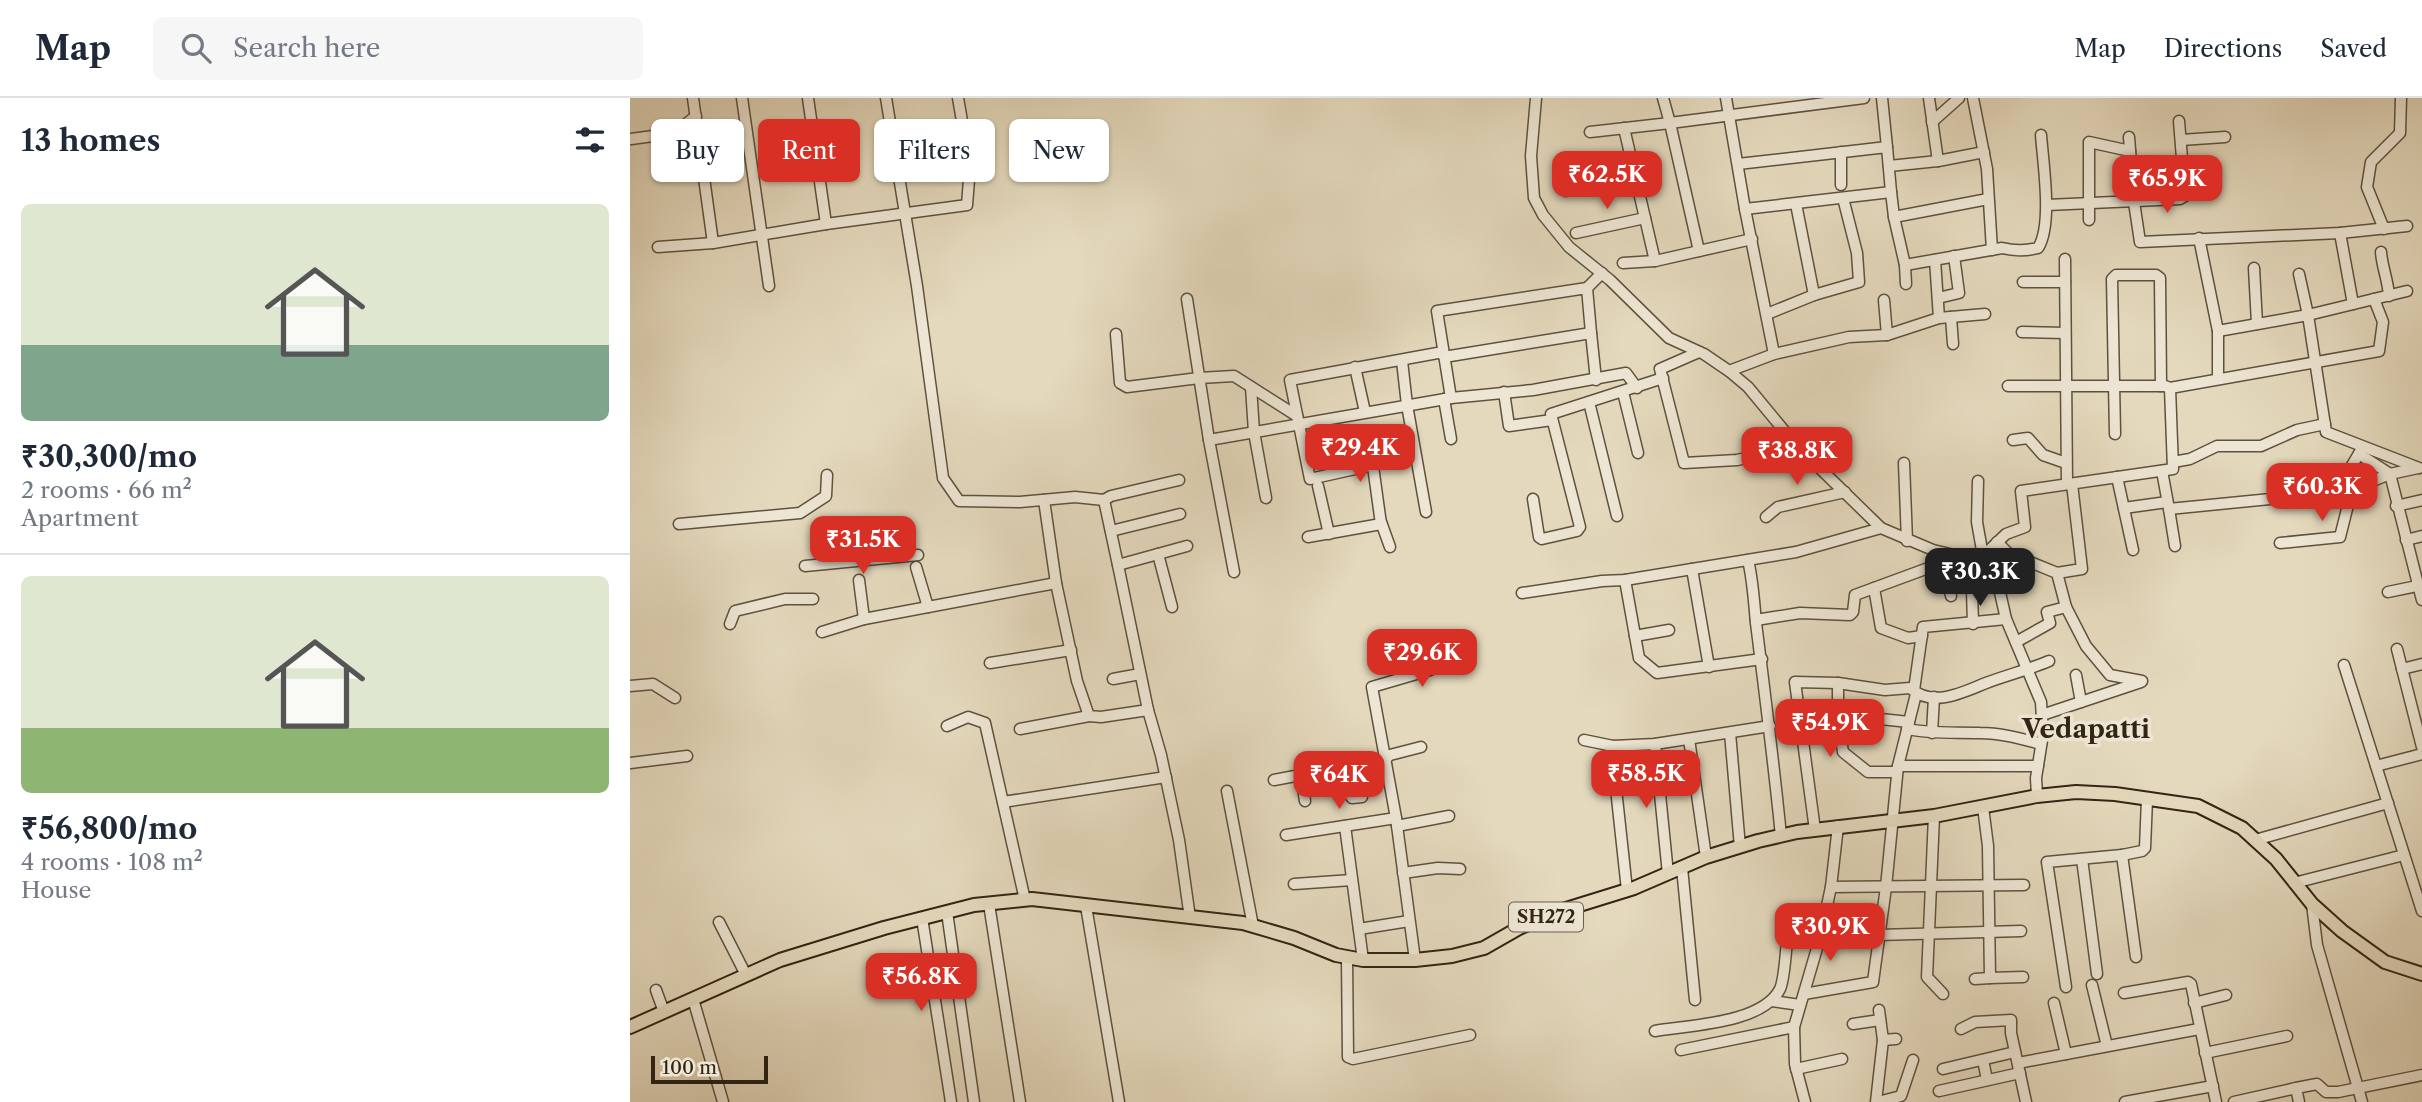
<!DOCTYPE html>
<html lang="en">
<head>
<meta charset="utf-8">
<style>
  body { margin:0; font-family:"Libre Caslon Text",serif; background:#f6f6f7; color:#1f2937; height:100vh; display:flex; flex-direction:column; font-size:26px; white-space:nowrap }
  * { box-sizing:border-box; margin:0 }
  p { font-size:23px; color:#747a83 }
  .icon { flex:none; width:38px; height:38px; fill:none; stroke:currentColor; stroke-width:2; stroke-linecap:round; stroke-linejoin:round }
  .map { position:relative; flex:1; overflow:hidden }
  .sheet { display:flex; flex-direction:column; background:#fff; width:630px }
  .sheet>* { flex:none }
  .top-card { position:absolute; left:21px; top:21px; width:665px; height:63px; display:flex; gap:14px }
  .scale { position:absolute; left:21px; bottom:18px; width:117px; box-sizing:border-box; padding-left:7px; border:4px solid #332414; border-top:0; font-size:19px; line-height:24px; white-space:nowrap; color:#332414; -webkit-text-stroke:5px #ede6d4; paint-order:stroke }
  .price { position:absolute; translate:-50% -60px; padding:0 16px; border-radius:14px; background:#d93025; color:#fff; font-size:23px; line-height:46px; filter:drop-shadow(0 2px 4px #0008) }
  .price::after { content:''; position:absolute; left:50%; top:42px; width:21px; height:16px; margin-left:-10px; background:inherit; clip-path:polygon(0 0,100% 0,50% 100%) }
  .price.selected { background:#222; color:#fff }
  ul { padding:0; list-style:none }
  li { display:grid; align-content:center; gap:14px; height:371px; padding:0 21px }
  li+li { border-top:2px solid #e0e1e3 }
  li span { display:grid; place-items:center; height:217px; border-radius:10px; color:#555 }
  li>.icon { margin-inline-start:auto }
  span .icon { width:126px; height:126px; fill:#fffc; stroke-width:1 }
  li b { font-size:30px }
  h2 { display:flex; justify-content:space-between; align-items:center; height:84px; padding:0 21px; font-size:30px }
  .tag { padding:0 24px; border-radius:10px; background:#fff; box-shadow:0 2px 5px #0004; font-size:24px; line-height:63px }
  .tag.selected { background:#d93025; color:#fff }
  header { display:flex; align-items:center; gap:42px; box-sizing:border-box; height:98px; padding:0 35px; background:#fff; border-bottom:2px solid #e0e1e3 }
  header strong { font-size:33px }
  nav { display:flex; gap:38px; margin-inline-start:auto; font-size:24px }
  .search { width:490px; height:63px; background:#f6f6f7; display:flex; align-items:center; gap:18px; box-sizing:border-box; padding:0 24px; border-radius:10px; color:#747a83; font-size:26px }
  main { display:flex; flex:1; min-height:0 }
  .map>svg:first-child { display:block }
  .lines { fill:none; stroke-linecap:round; stroke-linejoin:round }
  .minor-casing { stroke:#5f513e; stroke-width:13 }
  .major-casing { stroke:#332414; stroke-width:16 }
  .minor { stroke:#ede6d4; stroke-width:10 }
  .major { stroke:#e4d9bd; stroke-width:12 }
  .labels { text-anchor:middle; dominant-baseline:central; stroke-width:7; stroke-linejoin:round; paint-order:stroke }
  .shield { fill:#ede6d4; stroke:#6b5e4e; stroke-width:2 }
  .shield-label { font-size:18px; font-weight:bold; fill:#332414 }
  .district-label { font-size:26px; font-weight:bold; fill:#332414; stroke:#ede6d4 }
</style>
</head>
<body>
<header>
<strong>Map</strong>
<div class="search"><svg class="icon" aria-label="search" viewBox="0 0 24 24"><circle cx="10" cy="10" r="6"/><path d="M15 15l6 6"/></svg>Search here</div>
<nav><a>Map</a><a>Directions</a><a>Saved</a></nav>
</header>
<main>
<section class="sheet">
<h2>13 homes<svg class="icon" aria-label="filters" viewBox="0 0 24 24"><path d="M4 7h16M4 17h16"/><circle cx="9" cy="7" r="2"/><circle cx="15" cy="17" r="2"/></svg></h2>
<ul>
<li><span style="background:linear-gradient(#dfe7d0 65%,#7fa58c 0)"><svg class="icon" aria-label="home" viewBox="0 0 24 24"><path d="M3 11l9-7 9 7M6 9v11h12V9"/></svg></span><div><b>₹30,300/mo</b><p>2 rooms · 66 m²</p><p>Apartment</p></div></li>
<li><span style="background:linear-gradient(#dfe7d0 70%,#8fb573 0)"><svg class="icon" aria-label="home" viewBox="0 0 24 24"><path d="M3 11l9-7 9 7M6 9v11h12V9"/></svg></span><div><b>₹56,800/mo</b><p>4 rooms · 108 m²</p><p>House</p></div></li>
</ul>
</section>
<div class="map">
<svg width="1792" height="1004" viewBox="0 0 1792 1004">
  <rect width="100%" height="100%" fill="#e4d9bd"/>
  <filter id="stains"><feTurbulence type="fractalNoise" baseFrequency=".00286" numOctaves="4"/><feColorMatrix values="0 0 0 0 .2 0 0 0 0 .09 0 0 0 0 .02 0 0 0 .5 -.17"/></filter>
  <radialGradient id="worn" r=".72"><stop offset=".6" stop-color="#630" stop-opacity="0"/><stop offset="1" stop-color="#630" stop-opacity=".3"/></radialGradient>
  <g class="lines">
    <defs>
      <g id="minor">
        <path d="M63 0 83 145"/>
        <path d="M112 0 139 188"/>
        <path d="M178 0 196 126"/>
        <path d="M256 0 287 188 313 380 329 403 390 404 445 399 474 402 481 398 549 382"/>
        <path d="M906 0 901 58 904 100 913 117 939 149 980 182 1039 240 1074 256 1099 273 1118 289 1166 347 1251 430 1303 452 1324 457 1353 458 1358 463 1369 490 1376 521 1411 604 1413 636 1406 680 1407 698"/>
        <path d="M1033 0 1040 25 1234 0"/>
        <path d="M1096 0 1115 111 1144 256"/>
        <path d="M1252 0 1257 49"/>
        <path d="M1299 0 1308 63"/>
        <path d="M1343 0 1357 71 1362 152"/>
        <path d="M1302 24 1329 0"/>
        <path d="M994 30 1025 163"/>
        <path d="M960 34 1040 25 1069 153"/>
        <path d="M1499 39 1504 104 1510 144 1710 135 1777 128"/>
        <path d="M1 41 45 35 66 18"/>
        <path d="M1551 42 1595 39"/>
        <path d="M1211 54V87"/>
        <path d="M1108 66 1257 49 1261 94 1115 111"/>
        <path d="M1259 68 1308 63 1354 54"/>
        <path d="M936 93 1005 78"/>
        <path d="M1261 94 1264 119 1275 167 1372 150C1384 153 1396 153 1408 150 1423 127 1413 65 1411 37"/>
        <path d="M1166 106 1184 197"/>
        <path d="M1417 107 1550 101 1555 98 1549 23"/>
        <path d="M1264 119 1358 101"/>
        <path d="M1459 122V44L1500 53"/>
        <path d="M1754 131 1737 89 1741 64 1770 35 1771 0"/>
        <path d="M946 135 1015 120"/>
        <path d="M1710 135 1723 206"/>
        <path d="M1569 140 1588 233 1678 217 1696 334 1789 370"/>
        <path d="M28 149 83 145 196 126 337 107 340 69 328 0"/>
        <path d="M1751 154C1752 169 1758 182 1759 198"/>
        <path d="M1435 161 1437 386"/>
        <path d="M1305 162 1309 220"/>
        <path d="M993 165 1025 163 1122 141"/>
        <path d="M1275 167 1276 186"/>
        <path d="M1624 170 1627 226"/>
        <path d="M1669 176 1678 217 1777 193"/>
        <path d="M1393 184H1435"/>
        <path d="M957 190 972 175"/>
        <path d="M1308 200 1329 195 1324 158"/>
        <path d="M557 201 579 342 821 300 903 292 996 275 1007 290"/>
        <path d="M1254 202 1257 237"/>
        <path d="M1137 216 1184 197 1229 184 1227 155 1213 100"/>
        <path d="M1321 219 1323 246"/>
        <path d="M1588 233V281"/>
        <path d="M1392 234 1435 235"/>
        <path d="M961 235 966 282"/>
        <path d="M486 236 490 285 497 289 569 280 604 278 667 318"/>
        <path d="M1069 254 1030 271 1054 365 1107 362 1167 349"/>
        <path d="M814 259 961 235 957 190 807 213 821 300"/>
        <path d="M772 263 777 307 796 414"/>
        <path d="M725 269 735 314"/>
        <path d="M1099 273 1144 256 1219 239 1257 237 1309 220 1355 216"/>
        <path d="M1378 288H1535L1540 290 1749 253 1753 224 1744 201"/>
        <path d="M621 289 624 334 636 400"/>
        <path d="M874 294 879 328 922 322"/>
        <path d="M993 294 1008 355"/>
        <path d="M814 301 821 341"/>
        <path d="M959 304 987 418"/>
        <path d="M1485 336 1482 181 1486 177H1526L1530 180 1531 288"/>
        <path d="M579 342 604 474"/>
        <path d="M1383 342 1398 340 1413 357 1436 365"/>
        <path d="M1729 356 1760 376 1792 502"/>
        <path d="M1543 364 1560 361 1587 348H1631L1667 332 1695 326"/>
        <path d="M1274 365 1277 443"/>
        <path d="M743 367 680 381 660 282 813 254"/>
        <path d="M1532 373 1539 411 1680 397 1722 391 1760 376 1788 370"/>
        <path d="M1487 379 1503 452"/>
        <path d="M1348 383 1347 424 1353 458"/>
        <path d="M688 388 699 436"/>
        <path d="M1707 393 1731 352"/>
        <path d="M903 401 909 439 912 441 947 433 950 429 921 316 1033 280"/>
        <path d="M414 402 426 485 447 583 459 618 471 619 518 612"/>
        <path d="M474 402 488 467 557 448"/>
        <path d="M1766 408 1792 402"/>
        <path d="M1494 410 1537 404"/>
        <path d="M1539 411 1545 448"/>
        <path d="M1136 419 1148 409 1215 394"/>
        <path d="M751 424 760 449"/>
        <path d="M49 426 170 415 196 398 197 377"/>
        <path d="M481 433 550 416"/>
        <path d="M678 439 751 426 742 361 784 353"/>
        <path d="M1776 442 1792 438"/>
        <path d="M1367 444 1378 455 1427 475 1436 509 1456 548 1480 577 1512 583"/>
        <path d="M1650 445 1710 439 1722 391"/>
        <path d="M528 456 542 509"/>
        <path d="M1353 458 1376 436 1395 429 1391 393 1543 371 1540 290"/>
        <path d="M1118 462C1123 483 1124 504 1126 525 1135 596 1144 667 1151 738"/>
        <path d="M1313 463 1321 498"/>
        <path d="M488 467 518 612 531 657 549 742 560 820"/>
        <path d="M175 468 288 457"/>
        <path d="M286 469 298 509"/>
        <path d="M1062 471 1079 569"/>
        <path d="M1427 475 1452 471 1442 386"/>
        <path d="M229 482 234 521"/>
        <path d="M995 482 1009 560 1027 575 1132 561"/>
        <path d="M1244 490 1251 530 1278 540 1292 538"/>
        <path d="M1342 492 1343 526"/>
        <path d="M1758 494 1792 487"/>
        <path d="M892 495 972 483 995 482 1166 454 1251 430"/>
        <path d="M1126 522 1170 515 1220 517 1223 514 1225 497 1301 469 1324 457"/>
        <path d="M100 526 105 513 155 501H183"/>
        <path d="M192 534 234 521 426 485"/>
        <path d="M1005 538 1039 532"/>
        <path d="M1386 544 1420 525 1417 514 1436 509"/>
        <path d="M1767 551 1792 649"/>
        <path d="M360 565 441 552"/>
        <path d="M1714 567 1792 813"/>
        <path d="M1772 571 1792 566"/>
        <path d="M1446 577 1451 604"/>
        <path d="M483 581 510 576"/>
        <path d="M1208 585V622L1213 654 1238 674H1267"/>
        <path d="M0 588 23 586 45 600"/>
        <path d="M1284 592 1293 529 1376 521"/>
        <path d="M1412 617 1511 584"/>
        <path d="M1208 622 1241 620 1279 624"/>
        <path d="M317 628 338 619 355 625 395 802"/>
        <path d="M390 631 459 618"/>
        <path d="M1277 631C1301 636 1326 634 1350 635 1371 635 1392 641 1411 646"/>
        <path d="M1100 635 1110 749"/>
        <path d="M1302 635 1304 599"/>
        <path d="M1059 641 1076 759"/>
        <path d="M954 642 983 648"/>
        <path d="M1025 646 1038 776"/>
        <path d="M755 661 760 657 791 649"/>
        <path d="M0 665 57 658"/>
        <path d="M712 668 716 692 722 700 732 699"/>
        <path d="M1268 668H1408"/>
        <path d="M1746 668 1792 656"/>
        <path d="M671 677 675 703"/>
        <path d="M644 682 681 675 710 673 711 668 726 666 756 667"/>
        <path d="M597 693 623 828"/>
        <path d="M373 704 536 679"/>
        <path d="M1353 709 1358 748 1360 880 1393 879"/>
        <path d="M1304 718 1297 879 1313 896"/>
        <path d="M715 728 733 862"/>
        <path d="M767 728 819 718"/>
        <path d="M1185 732 1165 584 1208 585 1255 592 1280 590C1303 610 1331 595 1356 585 1377 577 1398 572 1419 563"/>
        <path d="M656 737 766 720"/>
        <path d="M1625 742 1758 705"/>
        <path d="M1492 757 1506 859"/>
        <path d="M1452 761 1467 876"/>
        <path d="M1052 770 1065 902"/>
        <path d="M773 775 808 770 830 771"/>
        <path d="M1664 785 1774 757"/>
        <path d="M664 786 722 782"/>
        <path d="M1201 789 1394 787"/>
        <path d="M997 792 982 654 983 648 1025 646 1140 628"/>
        <path d="M359 806 390 1004"/>
        <path d="M1682 806 1687 847 1732 1004"/>
        <path d="M456 808 489 1004"/>
        <path d="M317 814 344 1004"/>
        <path d="M292 820 321 1004"/>
        <path d="M89 824 116 877"/>
        <path d="M729 831 779 823"/>
        <path d="M1190 840 1248 837 1391 833"/>
        <path d="M717 859 718 959 723 961 840 937"/>
        <path d="M785 862 766 720 742 589 800 572 805 554"/>
        <path d="M1345 881 1360 880"/>
        <path d="M1462 887 1477 948"/>
        <path d="M1436 889 1417 764 1492 757 1512 753 1515 750 1517 701"/>
        <path d="M26 892 34 914"/>
        <path d="M1494 895 1558 884 1561 886 1586 1004"/>
        <path d="M1174 896 1243 884 1256 789 1268 668 1286 596"/>
        <path d="M63 901 93 1004"/>
        <path d="M1142 903 1170 907"/>
        <path d="M1424 905 1436 956"/>
        <path d="M1564 905 1596 897"/>
        <path d="M1223 926 1250 922"/>
        <path d="M1331 931 1345 924 1381 922V935L1396 1004"/>
        <path d="M1025 933C1059 927 1132 926 1150 891 1156 878 1157 833 1159 815H1196"/>
        <path d="M1253 942 1266 941"/>
        <path d="M1051 952 1164 929"/>
        <path d="M1575 955 1657 938"/>
        <path d="M1353 962 1357 982"/>
        <path d="M1388 965 1569 931"/>
        <path d="M1166 971 1212 961"/>
        <path d="M1313 971 1385 954"/>
        <path d="M1309 993 1390 975"/>
        <path d="M1175 1004 1165 966 1164 929 1190 840 1201 789 1208 728"/>
        <path d="M1246 1004 1253 942 1249 912"/>
        <path d="M1248 1004 1271 998 1283 962"/>
        <path d="M1495 1004 1583 988"/>
        <path d="M1604 1004 1666 990"/>
        <path d="M1669 1004 1666 990 1687 986 1696 994H1708L1792 977"/>
      </g>
      <path id="major" d="M0 929 150 862 254 830 344 807 402 801 613 825 664 840 706 857 733 862H785L822 858 854 850 889 830 933 812 1004 790 1076 759 1128 743 1167 734 1304 718 1407 698 1446 694 1485 696 1568 708 1612 730 1646 761 1682 806 1712 833 1755 864 1792 876"/>
    </defs>
    <use href="#minor" class="minor-casing"/>
    <use href="#major" class="major-casing"/>
    <use href="#minor" class="minor"/>
    <use href="#major" class="major"/>
  </g>
  <g class="labels">
    <rect class="shield" x="879" y="804.5" width="74" height="29" rx="5"/>
    <g class="shield-label">
      <text x="916" y="819">SH272</text>
    </g>
    <g class="district-label">
      <text x="1456" y="631">Vedapatti</text>
    </g>
  </g>
  <rect width="100%" height="100%" filter="url(#stains)"/>
  <rect width="100%" height="100%" fill="url(#worn)"/>
</svg>
<div class="scale">100 m</div>
<b class="price" style="left:977px;top:113px">₹62.5K</b>
<b class="price" style="left:1537px;top:117px">₹65.9K</b>
<b class="price" style="left:730px;top:386px">₹29.4K</b>
<b class="price" style="left:1167px;top:389px">₹38.8K</b>
<b class="price" style="left:1692px;top:425px">₹60.3K</b>
<b class="price" style="left:233px;top:478px">₹31.5K</b>
<b class="price selected" style="left:1350px;top:510px">₹30.3K</b>
<b class="price" style="left:792px;top:591px">₹29.6K</b>
<b class="price" style="left:1200px;top:661px">₹54.9K</b>
<b class="price" style="left:1016px;top:712px">₹58.5K</b>
<b class="price" style="left:709px;top:713px">₹64K</b>
<b class="price" style="left:1200px;top:865px">₹30.9K</b>
<b class="price" style="left:291px;top:915px">₹56.8K</b>
<div class="top-card">
<a class="tag">Buy</a>
<a class="tag selected">Rent</a>
<a class="tag">Filters</a>
<a class="tag">New</a>
</div>
</div>
</main>
</body>
</html>
